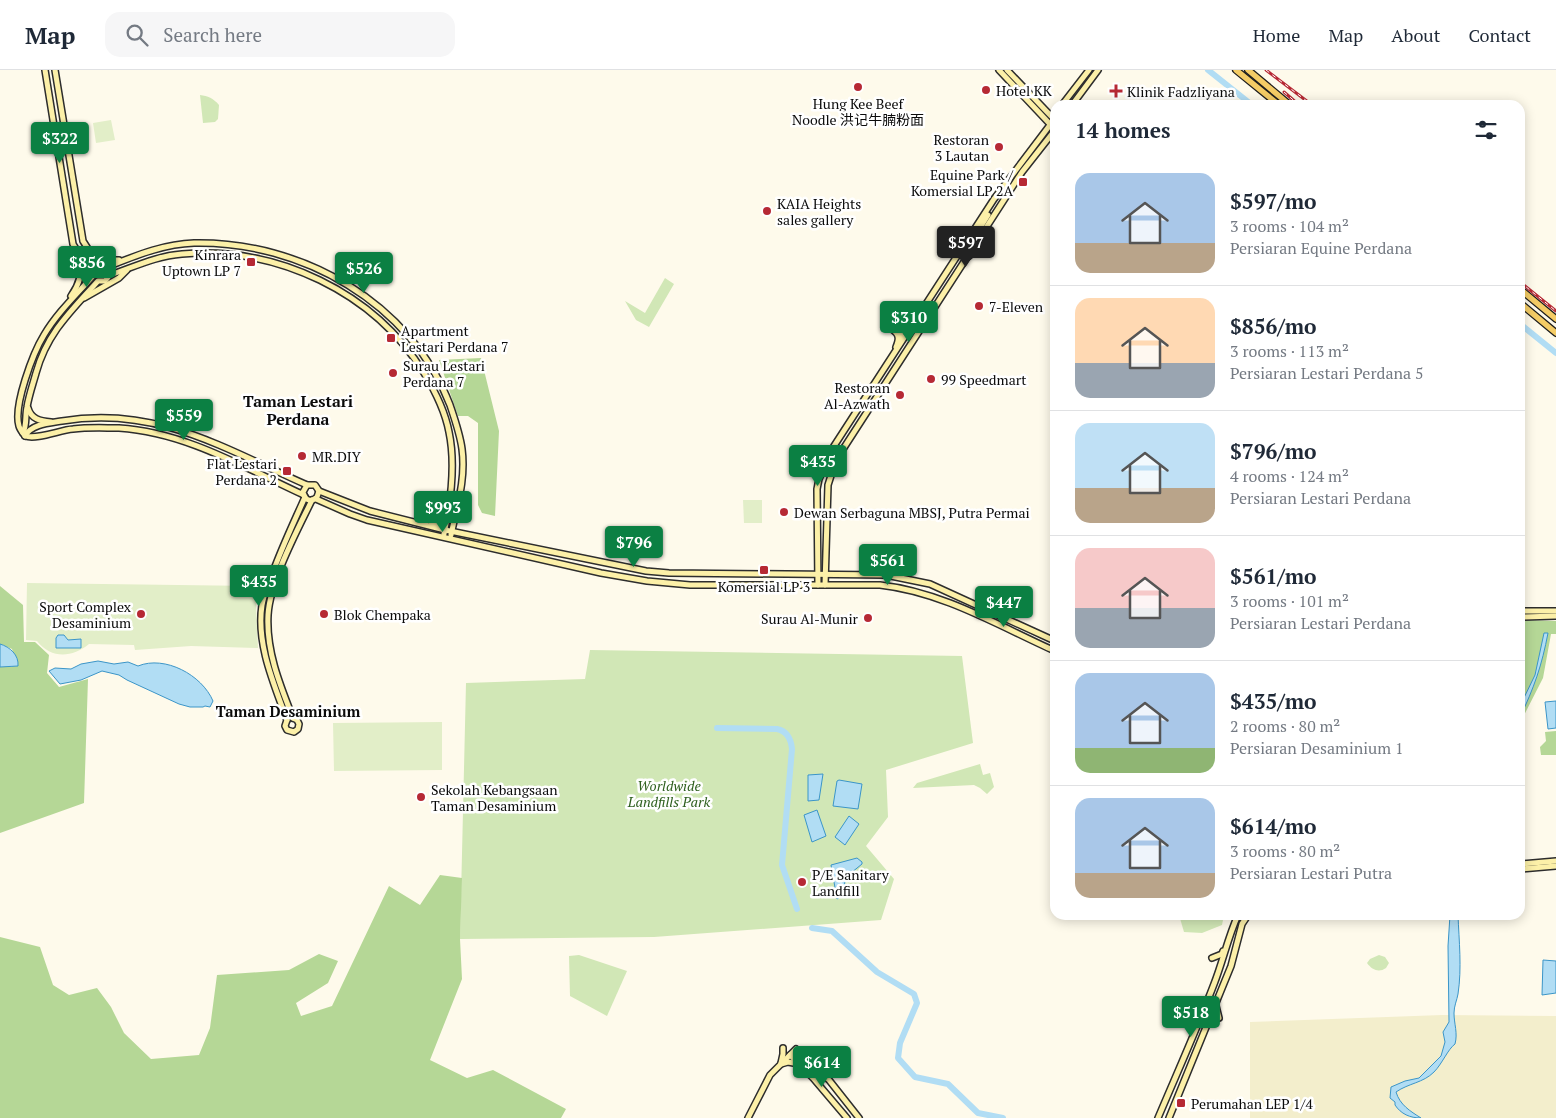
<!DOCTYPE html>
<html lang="en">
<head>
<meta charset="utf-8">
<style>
  body { margin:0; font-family:"PT Serif","Noto Sans SC",serif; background:#f6f6f7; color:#1f2937; height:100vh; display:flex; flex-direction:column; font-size:19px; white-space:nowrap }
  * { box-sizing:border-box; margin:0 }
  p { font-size:16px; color:#747a83 }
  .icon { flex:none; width:28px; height:28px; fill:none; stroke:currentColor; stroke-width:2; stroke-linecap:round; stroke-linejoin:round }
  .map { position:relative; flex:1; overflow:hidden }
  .panel { position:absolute; left:1050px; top:30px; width:475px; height:820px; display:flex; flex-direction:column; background:#fff; border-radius:15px; box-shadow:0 2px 12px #0003 }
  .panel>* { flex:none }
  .price { position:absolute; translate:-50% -42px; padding:0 11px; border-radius:5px; background:#0b8043; color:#fff; font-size:16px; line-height:32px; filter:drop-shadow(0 1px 2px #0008) }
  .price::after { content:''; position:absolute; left:50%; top:30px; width:15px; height:11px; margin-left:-8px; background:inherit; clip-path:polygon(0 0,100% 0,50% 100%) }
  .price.on { background:#222; color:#fff }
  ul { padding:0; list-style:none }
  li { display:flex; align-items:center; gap:15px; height:125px; padding:0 25px }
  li+li { border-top:1px solid #e0e1e3 }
  li span { display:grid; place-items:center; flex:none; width:140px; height:100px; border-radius:15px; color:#555 }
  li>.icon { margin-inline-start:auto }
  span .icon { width:60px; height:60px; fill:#fffc; stroke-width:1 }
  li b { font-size:21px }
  h2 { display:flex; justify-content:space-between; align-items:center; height:60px; padding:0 25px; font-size:21px }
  header { display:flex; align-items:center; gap:30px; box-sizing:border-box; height:70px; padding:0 25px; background:#fff; border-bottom:1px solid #e0e1e3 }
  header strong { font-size:24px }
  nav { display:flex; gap:28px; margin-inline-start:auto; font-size:18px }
  .search { width:350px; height:45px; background:#f6f6f7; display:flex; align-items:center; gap:12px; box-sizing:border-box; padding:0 18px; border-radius:15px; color:#747a83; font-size:19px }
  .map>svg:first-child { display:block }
  .farmland { fill:#f3eecc }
  .green { fill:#d1e7b6 }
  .forest { fill:#b5d796 }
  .pitch { fill:#e2eec8 }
  .water { fill:#b1ddf4; stroke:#3b95c8 }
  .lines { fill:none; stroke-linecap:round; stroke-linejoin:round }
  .river { stroke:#b1ddf4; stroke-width:6 }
  .secondary-casing { stroke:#2d2d2d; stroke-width:8 }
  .primary-casing { stroke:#1c1c1c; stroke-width:8 }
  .secondary { stroke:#fcf0a8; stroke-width:5 }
  .primary { stroke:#f4cc65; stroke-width:5.5 }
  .rail-casing { stroke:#b62934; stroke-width:3 }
  .rail { stroke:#fff; stroke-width:1; stroke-dasharray:4; stroke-linecap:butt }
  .poi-dot { fill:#b62934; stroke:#fff; stroke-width:2 }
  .labels { text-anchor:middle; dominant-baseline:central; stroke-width:5; stroke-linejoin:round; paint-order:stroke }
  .poi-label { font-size:14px; fill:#0b0b0b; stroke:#fff; text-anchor:start }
  .park-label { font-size:14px; font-style:italic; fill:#2f601f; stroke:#fff }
  .neighbourhood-label { font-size:15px; font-weight:bold; fill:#0b0b0b; stroke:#fff }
  .quarter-label { font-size:16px; font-weight:bold; fill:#0b0b0b; stroke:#fff }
</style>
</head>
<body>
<header>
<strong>Map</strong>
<div class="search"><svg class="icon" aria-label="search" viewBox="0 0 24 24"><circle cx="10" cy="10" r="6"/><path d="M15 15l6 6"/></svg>Search here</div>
<nav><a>Home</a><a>Map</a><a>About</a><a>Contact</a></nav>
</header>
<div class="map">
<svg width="1556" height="1048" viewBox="0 0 1556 1048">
  <rect width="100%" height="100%" fill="#fefaeb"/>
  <path class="farmland" d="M1442 945 1556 946V1048H1250V952Z"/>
  <g class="green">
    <path d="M200 25C208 26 213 28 219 35L218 49 215 52 203 53Z"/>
    <path d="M665 208 674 214 649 257 636 250 625 231 645 243Z"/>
    <path d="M590 580 962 586 973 673 886 700 888 747 866 776 894 809 881 850 654 867 460 869 466 613 585 609Z"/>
    <path d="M980 694 983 705 990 703 994 717 987 724 980 718 974 715 913 718 917 713Z"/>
    <path d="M1179 845H1224L1222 855 1202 863 1184 862Z"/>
    <path d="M579 885 627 901 607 946 570 926 569 886Z"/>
    <path d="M1379 885 1385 887 1389 893 1386 898C1379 903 1372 900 1367 893L1370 889Z"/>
  </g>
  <g class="forest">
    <path d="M481 288 499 361 495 446 482 443 478 435V353L468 346H458L439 290Z"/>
    <path d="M0 516 23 535 24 572H35L49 585 47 603 59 617 88 609 84 733 0 763V597L5 596 12 597 14 585 12 579 0 574Z"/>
    <path d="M1520 550 1556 551V564H1551L1543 608 1520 653Z"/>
    <path d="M1556 661V685H1541L1540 677 1546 671 1545 662Z"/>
    <path d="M440 805 462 808 460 869 462 909 430 990 467 1008 493 1000 566 1039 561 1048H0V867L40 877 53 915 69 925 97 918 111 937 124 963 151 989 199 985 210 958 217 905 289 900 319 884 338 891 328 913 296 933 301 946 332 936 389 816 420 835Z"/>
  </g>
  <g class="pitch">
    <path d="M111 50 115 70 96 73 93 53Z"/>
    <path d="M743 430H762V453H744Z"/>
    <path d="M27 513 254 516 259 520 256 535 258 578 191 576 135 580 134 575 89 574C72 588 51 589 37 571L26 570Z"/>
    <path d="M442 652V700L334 701 333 653Z"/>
  </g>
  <g class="water">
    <path d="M1544 563H1548C1542 595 1534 618 1520 647V636L1535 605Z"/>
    <path d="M58 565H64L68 570 81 569V578H56V568Z"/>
    <path d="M0 574C10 577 19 585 18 596L0 597Z"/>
    <path d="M98 591 114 594 128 592 138 596C165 585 202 605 213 631L210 637 205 636 203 637H190L179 634 127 610 119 605 102 601 81 610 60 614 49 601 55 598 71 599 81 594Z"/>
    <path d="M1556 631V658L1548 659 1545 632Z"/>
    <path d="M823 704 819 730 808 731V705Z"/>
    <path d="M839 710 862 714 858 739 833 736 837 711Z"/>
    <path d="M817 740 826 766 812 772 804 745Z"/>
    <path d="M849 746 859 754 845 775 835 767Z"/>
    <path d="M857 788 862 792V794L846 807 842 826 837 829 831 795Z"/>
    <path d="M1450 845H1458C1459 871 1462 898 1458 924 1457 930 1454 936 1454 943 1454 954 1458 963 1455 974 1448 979 1442 994 1434 1002 1423 1013 1409 1013 1396 1022 1400 1035 1410 1041 1421 1048 1410 1048 1401 1044 1395 1035V1032L1390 1028 1391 1017 1405 1011 1419 1008 1441 986 1445 972 1443 962 1449 952 1448 876Z"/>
    <path d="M1543 890 1556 891V923L1542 925Z"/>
  </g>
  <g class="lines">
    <g class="river">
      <path d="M1208 0 1252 35"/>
      <path d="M1520 254 1556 283"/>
      <path d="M717 658 777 659C787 661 791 669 792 679L782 795 797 839"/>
      <path d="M812 858 832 861 877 902 914 924 917 933 900 973 898 988 915 1007 948 1014 978 1043 1003 1048"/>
    </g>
    <defs>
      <g id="secondary">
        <path d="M45 0 73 174 87 197 93 202"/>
        <path d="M55 0 83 171 99 196"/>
        <path d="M999 0 1049 53"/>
        <path d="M1007 0 1051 46"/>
        <path d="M1062 35 1089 0"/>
        <path d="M1072 35 1098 0"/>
        <path d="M975 175 973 169 988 145"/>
        <path d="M92 183 106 190H119"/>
        <path d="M968 187 973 183 985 182 982 170 983 165"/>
        <path d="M107 197C135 186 163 174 194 173 302 171 411 233 450 335 455 350 460 364 462 379 466 409 457 436 451 465"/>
        <path d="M93 206C76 225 57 243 44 265 33 283 13 336 19 356 20 360 23 363 25 366 37 370 60 360 73 359 89 357 104 358 119 358 185 362 245 398 304 425"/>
        <path d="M71 226C79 215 83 204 80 190"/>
        <path d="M84 228 119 208 127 200"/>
        <path d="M893 260C900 265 899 270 896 277"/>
        <path d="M900 268 904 252"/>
        <path d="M28 338C31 349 40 351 51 352"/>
        <path d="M23 363C27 355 25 346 27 337 29 325 33 314 36 303 47 263 71 241 98 211H105L110 205C134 197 156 186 182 184 277 176 374 222 424 303 435 321 445 341 449 362 456 395 451 431 444 464"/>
        <path d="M25 366C31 354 50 353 62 351 156 335 225 379 307 415H315L319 421 370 441 445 460 646 501 669 503 886 505 930 514 1055 571"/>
        <path d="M307 415 303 422C304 430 311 433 317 427L319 421"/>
        <path d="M316 429 350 444 367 450 601 503 647 511 690 515H880C943 522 999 556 1055 581"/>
        <path d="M431 455 443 453 447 447"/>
        <path d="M818 515 817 419 819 409 834 376 994 129 1050 55"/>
        <path d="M825 515 828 415 836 390 1022 102 1055 60"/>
        <path d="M1520 541H1556"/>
        <path d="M1520 547 1556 546"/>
        <path d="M293 648C280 615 266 581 268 545 270 511 297 461 312 430"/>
        <path d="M287 650C274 614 256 574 262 535 264 523 269 513 273 502 282 477 294 452 305 427"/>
        <path d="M287 650 285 656 287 660 294 662 298 659 299 654 297 650 293 648"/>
        <path d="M1520 794 1556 791"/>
        <path d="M1520 799 1556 796"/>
        <path d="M1212 888 1222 884 1223 881"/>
        <path d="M1216 936 1219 948"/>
        <path d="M790 985 813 1008 847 1048"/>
        <path d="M781 993 783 984V978"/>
        <path d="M781 994 788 992 799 994"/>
        <path d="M748 1048 770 1005 796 979 829 1010 859 1048"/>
        <path d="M1158 1048C1177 1003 1197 959 1214 914 1223 891 1228 867 1238 845"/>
        <path d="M1169 1048 1231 896 1242 854 1248 845"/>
      </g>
      <g id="primary">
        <path d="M1236 0 1279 35"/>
        <path d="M1248 0 1290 35"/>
        <path d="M1520 219 1556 249"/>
        <path d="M1520 233 1556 263"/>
      </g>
    </defs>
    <use href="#secondary" class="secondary-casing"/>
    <use href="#primary" class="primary-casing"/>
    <use href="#secondary" class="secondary"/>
    <use href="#primary" class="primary"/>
    <defs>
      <g id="rail">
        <path d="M1266 0 1312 35"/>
        <path d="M1284 22 1299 35"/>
        <path d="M1520 212 1556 241"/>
      </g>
    </defs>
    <use href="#rail" class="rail-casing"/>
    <use href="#rail" class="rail"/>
  </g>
  <g class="poi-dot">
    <circle cx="858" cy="17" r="5"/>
    <circle cx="986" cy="20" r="5"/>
    <path d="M1113.5 13.5h5v5h5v5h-5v5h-5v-5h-5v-5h5z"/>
    <circle cx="999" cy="77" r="5"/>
    <rect x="1018" y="107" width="10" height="10" rx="2.5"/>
    <circle cx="767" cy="141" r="5"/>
    <rect x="246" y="187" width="10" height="10" rx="2.5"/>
    <circle cx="979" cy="236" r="5"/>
    <rect x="386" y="263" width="10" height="10" rx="2.5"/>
    <circle cx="393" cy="303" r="5"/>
    <circle cx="931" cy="309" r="5"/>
    <circle cx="900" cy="325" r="5"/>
    <circle cx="302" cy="386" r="5"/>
    <rect x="282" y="396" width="10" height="10" rx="2.5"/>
    <circle cx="784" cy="442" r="5"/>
    <rect x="759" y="495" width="10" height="10" rx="2.5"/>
    <circle cx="141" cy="544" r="5"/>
    <circle cx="324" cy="544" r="5"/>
    <circle cx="868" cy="548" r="5"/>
    <circle cx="421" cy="727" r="5"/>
    <circle cx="802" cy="812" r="5"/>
    <rect x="1176" y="1028" width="10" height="10" rx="2.5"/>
  </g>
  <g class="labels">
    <g class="poi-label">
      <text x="996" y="20">Hotel KK</text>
      <text x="1127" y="21">Klinik Fadzliyana</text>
      <text x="858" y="33" text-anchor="middle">Hung Kee Beef<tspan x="858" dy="16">Noodle 洪记牛腩粉面</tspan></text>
      <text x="989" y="69" text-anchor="end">Restoran<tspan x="989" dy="16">3 Lautan</tspan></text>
      <text x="1013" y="104" text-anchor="end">Equine Park /<tspan x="1013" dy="16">Komersial LP 2A</tspan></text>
      <text x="777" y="133">KAIA Heights<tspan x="777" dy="16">sales gallery</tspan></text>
      <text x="241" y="184" text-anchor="end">Kinrara<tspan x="241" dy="16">Uptown LP 7</tspan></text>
      <text x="989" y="236">7-Eleven</text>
      <text x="401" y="260">Apartment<tspan x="401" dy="16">Lestari Perdana 7</tspan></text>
      <text x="403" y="295">Surau Lestari<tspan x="403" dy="16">Perdana 7</tspan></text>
      <text x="941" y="309">99 Speedmart</text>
      <text x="890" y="317" text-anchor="end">Restoran<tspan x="890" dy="16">Al-Azwath</tspan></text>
      <text x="312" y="386">MR.DIY</text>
      <text x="277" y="393" text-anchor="end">Flat Lestari<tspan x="277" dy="16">Perdana 2</tspan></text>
      <text x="794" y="442">Dewan Serbaguna MBSJ, Putra Permai</text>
      <text x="764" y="516" text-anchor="middle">Komersial LP 3</text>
      <text x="131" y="536" text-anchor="end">Sport Complex<tspan x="131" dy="16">Desaminium</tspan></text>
      <text x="334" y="544">Blok Chempaka</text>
      <text x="858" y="548" text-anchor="end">Surau Al-Munir</text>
      <text x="431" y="719">Sekolah Kebangsaan<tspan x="431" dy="16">Taman Desaminium</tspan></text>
      <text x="812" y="804">P/E Sanitary<tspan x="812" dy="16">Landfill</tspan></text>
      <text x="1191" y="1033">Perumahan LEP 1/4</text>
    </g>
    <g class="park-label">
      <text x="669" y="715">Worldwide<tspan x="669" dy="16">Landfills Park</tspan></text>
    </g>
    <g class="neighbourhood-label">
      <text x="288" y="641">Taman Desaminium</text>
    </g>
    <g class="quarter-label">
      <text x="298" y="331">Taman Lestari<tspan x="298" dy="18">Perdana</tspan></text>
    </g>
  </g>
</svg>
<b class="price" style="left:60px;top:94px">$322</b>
<b class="price on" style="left:966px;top:198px">$597</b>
<b class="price" style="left:87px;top:218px">$856</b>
<b class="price" style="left:364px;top:224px">$526</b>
<b class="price" style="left:909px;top:273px">$310</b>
<b class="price" style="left:184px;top:371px">$559</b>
<b class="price" style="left:818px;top:417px">$435</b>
<b class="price" style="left:443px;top:463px">$993</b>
<b class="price" style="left:634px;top:498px">$796</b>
<b class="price" style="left:888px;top:516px">$561</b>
<b class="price" style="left:259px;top:537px">$435</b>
<b class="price" style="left:1004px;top:558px">$447</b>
<b class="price" style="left:1191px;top:968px">$518</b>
<b class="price" style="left:822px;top:1018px">$614</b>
<section class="panel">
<h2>14 homes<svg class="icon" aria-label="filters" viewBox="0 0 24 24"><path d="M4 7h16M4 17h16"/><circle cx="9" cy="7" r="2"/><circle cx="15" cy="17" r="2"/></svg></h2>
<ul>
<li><span style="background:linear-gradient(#a9c7e8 70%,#b9a48a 0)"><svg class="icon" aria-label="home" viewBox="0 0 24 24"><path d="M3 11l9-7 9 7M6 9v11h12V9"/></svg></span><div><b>$597/mo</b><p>3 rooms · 104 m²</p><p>Persiaran Equine Perdana</p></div></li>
<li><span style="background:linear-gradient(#ffd9b3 65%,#9aa5b1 0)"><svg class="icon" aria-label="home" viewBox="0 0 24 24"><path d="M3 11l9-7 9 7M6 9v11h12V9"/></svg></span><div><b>$856/mo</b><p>3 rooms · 113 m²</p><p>Persiaran Lestari Perdana 5</p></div></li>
<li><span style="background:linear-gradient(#bfe0f5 65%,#b9a48a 0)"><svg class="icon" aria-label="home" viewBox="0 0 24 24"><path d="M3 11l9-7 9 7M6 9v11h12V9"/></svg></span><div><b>$796/mo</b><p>4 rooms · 124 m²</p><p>Persiaran Lestari Perdana</p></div></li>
<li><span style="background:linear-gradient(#f6c9c9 60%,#9aa5b1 0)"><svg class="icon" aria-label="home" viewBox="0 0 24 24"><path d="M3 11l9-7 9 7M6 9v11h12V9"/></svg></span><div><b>$561/mo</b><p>3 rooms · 101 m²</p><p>Persiaran Lestari Perdana</p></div></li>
<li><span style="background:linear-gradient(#a9c7e8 75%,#8fb573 0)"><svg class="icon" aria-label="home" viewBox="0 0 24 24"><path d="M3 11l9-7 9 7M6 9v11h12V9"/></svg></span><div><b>$435/mo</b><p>2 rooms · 80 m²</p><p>Persiaran Desaminium 1</p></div></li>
<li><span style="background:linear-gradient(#a9c7e8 75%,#b9a48a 0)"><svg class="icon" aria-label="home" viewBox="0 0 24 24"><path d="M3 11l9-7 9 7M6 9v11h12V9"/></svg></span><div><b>$614/mo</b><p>3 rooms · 80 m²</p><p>Persiaran Lestari Putra</p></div></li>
</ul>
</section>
</div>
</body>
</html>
